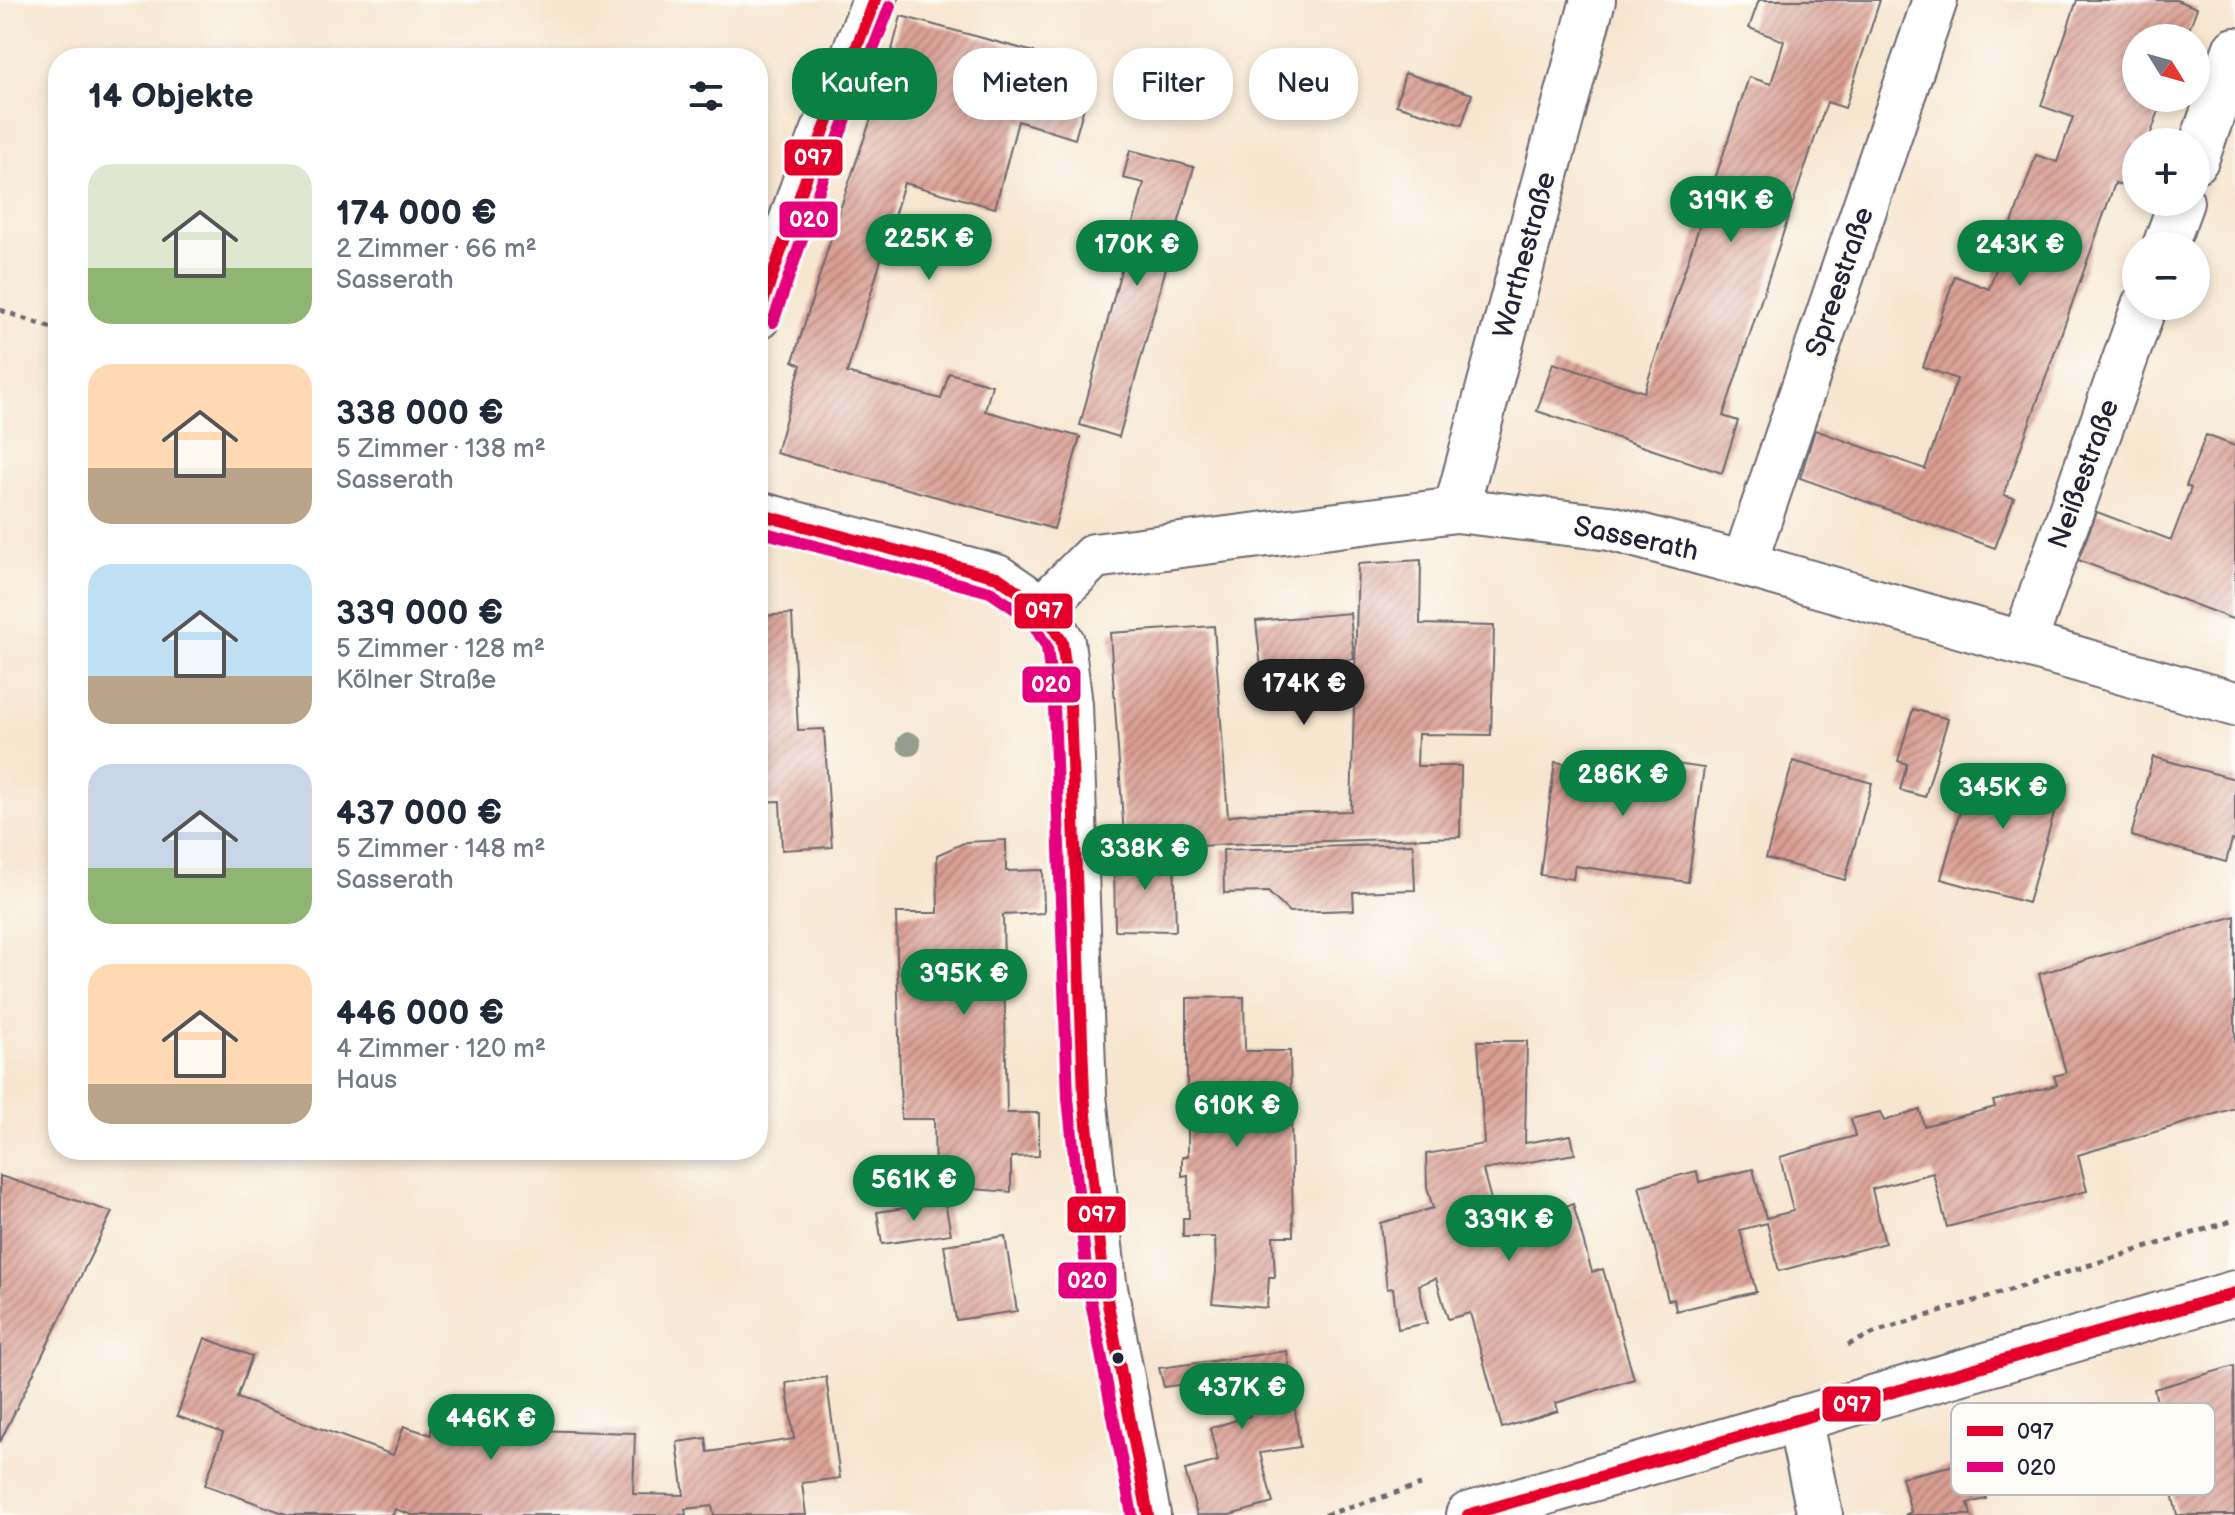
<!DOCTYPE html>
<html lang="de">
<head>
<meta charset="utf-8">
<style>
  body { margin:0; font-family:"Balsamiq Sans",sans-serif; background:#f2f2f3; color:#1f2937; height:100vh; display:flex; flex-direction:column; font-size:30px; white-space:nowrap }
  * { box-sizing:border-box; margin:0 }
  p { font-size:26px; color:#747a83 }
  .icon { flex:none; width:44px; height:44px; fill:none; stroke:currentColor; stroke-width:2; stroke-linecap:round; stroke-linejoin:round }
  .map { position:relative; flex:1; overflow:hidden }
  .drawer { position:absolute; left:48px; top:48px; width:720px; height:1112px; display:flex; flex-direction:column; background:#fff; border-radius:32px; box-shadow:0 4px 12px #0003 }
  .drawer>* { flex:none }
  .banner { position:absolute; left:792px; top:48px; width:760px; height:72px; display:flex; gap:16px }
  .needle { width:52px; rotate:127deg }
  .controls { position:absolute; left:2122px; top:24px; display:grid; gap:16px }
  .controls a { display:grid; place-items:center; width:88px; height:88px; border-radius:50%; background:#fff; box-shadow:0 4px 12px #0003; font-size:40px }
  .price { position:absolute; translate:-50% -68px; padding:0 18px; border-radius:28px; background:#0b8043; color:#fff; font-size:26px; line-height:52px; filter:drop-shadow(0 2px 4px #0008) }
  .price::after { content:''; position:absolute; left:50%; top:48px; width:24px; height:18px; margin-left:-12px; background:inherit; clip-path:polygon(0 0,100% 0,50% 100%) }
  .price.current { background:#222; color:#fff }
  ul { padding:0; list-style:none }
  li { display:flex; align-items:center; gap:24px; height:200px; padding:0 40px }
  li span { display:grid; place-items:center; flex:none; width:224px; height:160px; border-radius:24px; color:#555 }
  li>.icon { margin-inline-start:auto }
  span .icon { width:96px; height:96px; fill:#fffc; stroke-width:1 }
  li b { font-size:34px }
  h2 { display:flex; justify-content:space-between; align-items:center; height:96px; padding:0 40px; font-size:34px }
  .chip { padding:0 28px; border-radius:32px; background:#fff; box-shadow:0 4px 12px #0003; font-size:28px; line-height:72px }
  .chip.current { background:#0b8043; color:#fff }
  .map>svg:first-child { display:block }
  .building { fill:url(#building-hatch) }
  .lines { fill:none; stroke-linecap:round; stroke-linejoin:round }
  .minor-casing { stroke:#6c676f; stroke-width:48 }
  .major-casing { stroke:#6c676f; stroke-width:48 }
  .path { stroke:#6c676f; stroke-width:5; stroke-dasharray:6 6; stroke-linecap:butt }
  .minor { stroke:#fff; stroke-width:44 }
  .major { stroke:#fff; stroke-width:44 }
  .bus-1-casing { stroke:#fdfcf7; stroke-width:18 }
  .bus-2-casing { stroke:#fdfcf7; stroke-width:18 }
  .bus-1 { stroke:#e4002b; stroke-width:12 }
  .bus-2 { stroke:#e5007d; stroke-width:12 }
  .tree { fill:#969d8f }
  .bus-dot { fill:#22223b; stroke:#fdfcf7; stroke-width:3 }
  .labels { text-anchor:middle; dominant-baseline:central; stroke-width:6; stroke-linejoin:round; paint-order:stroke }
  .street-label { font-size:28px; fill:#22223b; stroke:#fdfcf7 }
  .key { fill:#fdfcf7; stroke:#bbbbbf; stroke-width:2 }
  .key-label { font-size:22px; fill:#22223b }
  .line-badge { stroke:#fdfcf7; stroke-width:3 }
  .badge-label { font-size:22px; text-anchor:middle; font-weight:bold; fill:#fff }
</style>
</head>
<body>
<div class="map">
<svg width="2235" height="1515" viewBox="0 0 2235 1515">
  <defs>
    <pattern id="building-hatch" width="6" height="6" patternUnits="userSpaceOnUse" patternTransform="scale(2)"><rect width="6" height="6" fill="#d99e92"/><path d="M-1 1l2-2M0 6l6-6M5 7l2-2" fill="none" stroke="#b08078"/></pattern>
  </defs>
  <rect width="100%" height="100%" fill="#fdfcf7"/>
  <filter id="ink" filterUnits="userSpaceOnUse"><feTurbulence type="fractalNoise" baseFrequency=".0125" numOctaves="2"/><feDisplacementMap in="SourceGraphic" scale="16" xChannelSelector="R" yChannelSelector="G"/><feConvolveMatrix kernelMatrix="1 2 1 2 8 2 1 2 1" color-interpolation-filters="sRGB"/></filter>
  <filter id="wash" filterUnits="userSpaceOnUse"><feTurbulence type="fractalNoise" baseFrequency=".006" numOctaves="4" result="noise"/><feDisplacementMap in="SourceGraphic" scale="32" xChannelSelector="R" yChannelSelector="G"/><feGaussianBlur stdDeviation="1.8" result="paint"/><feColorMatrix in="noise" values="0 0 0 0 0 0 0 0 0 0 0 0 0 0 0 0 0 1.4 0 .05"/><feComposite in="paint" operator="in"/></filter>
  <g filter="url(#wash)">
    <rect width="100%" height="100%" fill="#f6e6cf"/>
    <g id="blocks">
      <g class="building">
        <path d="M1759 0H1880L1845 108 1827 102 1792 206 1723 416 1738 421 1722 473 1537 411 1553 363 1644 392 1749 77 1771 84 1784 41 1749 28Z"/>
        <path d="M2077 0H2176L2197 8 2186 38H2136V98H2163L2148 142H2136V174L2131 188 2115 183 2004 495 2014 498 1995 548 1800 478 1815 430 1925 469 1957 379 1923 367 1955 276 1989 289 2036 155 2057 162 2073 117 2041 106Z"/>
        <path d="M901 16 1034 52 1018 113 1035 63 1091 82 1075 139 1018 121 995 208 904 183 847 373 941 399 949 373 992 385 985 411 1080 437 1054 529 776 453 801 365 793 361 844 197 883 84Z"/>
        <path d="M1405 73 1472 94 1462 125 1396 105Z"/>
        <path d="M1130 150 1194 167 1119 437 1080 425 1144 183 1123 178Z"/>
        <path d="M2206 435 2235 446V620L2078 560 2097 512 2171 540 2191 488 2186 486Z"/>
        <path d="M1421 560 1420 624 1494 626 1491 735 1418 734 1417 766H1461L1460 837 1230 844 1125 851 1110 633 1214 626 1228 817 1239 814 1351 811 1358 564Z"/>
        <path d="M1350 613 1354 659 1261 668 1256 621Z"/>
        <path d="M792 614 798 730 824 729 832 847 782 850 780 801 758 802V616Z"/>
        <path d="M1913 709 1948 719 1925 797 1900 790 1907 764 1898 761Z"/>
        <path d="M1592 752 1704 768 1688 882 1575 866 1573 879 1540 875 1555 762 1589 767Z"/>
        <path d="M2153 757 2235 779V841L2232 840 2226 862 2131 836Z"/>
        <path d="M1793 761 1872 783 1845 880 1766 858Z"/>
        <path d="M2019 763 2062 775 2059 789H2061L2028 903 1941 879 1973 765 2015 777Z"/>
        <path d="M1006 840V871L1043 870 1044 913 1003 915 1007 1113H1039V1156L1011 1157V1192L935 1186 934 1119H901L896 913H938L937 855 966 842Z"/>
        <path d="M1413 844 1415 890 1353 892 1354 910 1289 912 1268 892 1224 893 1223 850Z"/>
        <path d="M1174 853 1176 931 1115 930 1114 855Z"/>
        <path d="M2235 916V1108L2078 1155 2087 1191 1947 1227 1933 1173 1872 1189 1885 1243 1779 1271 1767 1223 1740 1230 1756 1292 1676 1311 1674 1299 1668 1300 1639 1186 1697 1171 1699 1182 1753 1169 1766 1218 1793 1211 1780 1157 1855 1136 1851 1119 1880 1112 1884 1121 1920 1110 1924 1126 1995 1107 1993 1101 2057 1085 2054 1076 2066 1073 2039 974Z"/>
        <path d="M1244 997 1245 1051H1290L1293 1236H1273L1275 1277H1269L1267 1308 1212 1303 1216 1272 1215 1237H1183V1218H1189L1188 1175 1182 1176V1157L1188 1156V1116H1181V1097H1187V998Z"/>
        <path d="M1478 1041H1527L1525 1143 1571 1135 1575 1154 1483 1170 1498 1226 1573 1204 1592 1272 1603 1269 1634 1379 1556 1403 1558 1411 1502 1428 1470 1313 1448 1319 1436 1278 1419 1285 1427 1323 1398 1329 1393 1288 1387 1289 1380 1223 1433 1208 1427 1187 1426 1154 1484 1144Z"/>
        <path d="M0 1176 112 1212 0 1442Z"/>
        <path d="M945 1202 951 1234 882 1244 877 1212Z"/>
        <path d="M1005 1236 1017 1311 956 1320 944 1245Z"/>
        <path d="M205 1338 252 1356 237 1398 393 1455 404 1426 431 1435V1427L635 1433 633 1494 684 1495 677 1442 706 1438 708 1452 794 1439 786 1383 826 1377 840 1478 802 1483 806 1515H714L712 1506 685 1509 686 1515H412L395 1509 393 1515H289L205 1485 223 1433 177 1416Z"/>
        <path d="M1287 1351 1300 1447 1260 1453 1273 1503 1230 1515H1197L1185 1470 1218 1461 1210 1428 1250 1416 1248 1395 1240 1396 1237 1377 1164 1387 1159 1368Z"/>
        <path d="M2234 1366 2235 1515H2177L2172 1493 2177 1492 2154 1389Z"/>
        <path d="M1977 1460 1986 1499 1968 1503 1971 1515H1905L1911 1512 1902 1477Z"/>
      </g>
    </g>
  </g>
  <g filter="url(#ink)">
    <use href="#blocks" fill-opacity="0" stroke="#6c676f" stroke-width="2"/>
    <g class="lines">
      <defs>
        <g id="minor">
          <path d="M2196 160 2235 50"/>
          <path d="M2165 246 2181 202"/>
          <path d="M758 317 812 161 875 0"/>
          <path d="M1456 510 1593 0"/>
          <path d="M758 514 997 577 1042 608 1062 642 1070 705 1084 1096 1104 1283 1148 1515"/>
          <path d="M1744 564 1935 0"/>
          <path d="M1042 608 1094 556 1456 510 1610 528 1744 564 2235 704"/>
          <path d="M2024 643 2144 306"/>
          <path d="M1799 1419 1820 1515"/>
        </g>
        <path id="major" d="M1468 1515 2235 1293"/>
      </defs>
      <use href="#minor" class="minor-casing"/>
      <use href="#major" class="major-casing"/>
      <g class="path">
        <path d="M0 310 58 330"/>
        <path d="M1848 1345 1881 1330 2235 1220"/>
        <path d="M1325 1515 1421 1485"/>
      </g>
      <use href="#minor" class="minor"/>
      <use href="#major" class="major"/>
      <defs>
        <g id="bus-1">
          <path d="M758 317 812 161 875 0"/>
          <path d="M758 514 997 577 1042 608 1062 642 1070 705 1084 1096 1104 1283 1148 1515"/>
          <path d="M1468 1515 2235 1293"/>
        </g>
        <g id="bus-2">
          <path d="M773 322 827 167 890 6"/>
          <path d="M758 531 990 592 1030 619 1047 647 1054 706 1068 1098 1088 1286 1132 1515"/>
        </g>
      </defs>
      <use href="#bus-1" class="bus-1-casing"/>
      <use href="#bus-2" class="bus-2-casing"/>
      <use href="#bus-1" class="bus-1"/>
      <use href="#bus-2" class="bus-2"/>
    </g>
    <circle class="tree" cx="909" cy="744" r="12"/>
  </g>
  <circle class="bus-dot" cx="1118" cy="1358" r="7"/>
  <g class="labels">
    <g class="street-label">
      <text transform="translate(1525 255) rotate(-75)">Warthestraße</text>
      <text transform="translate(1840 282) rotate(-71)">Spreestraße</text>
      <text transform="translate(2084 474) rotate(-70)">Neißestraße</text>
      <text transform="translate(1636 539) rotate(12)">Sasserath</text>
    </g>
  </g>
  <rect x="1951" y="1403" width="264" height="92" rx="12" class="key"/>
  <rect x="1967" y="1426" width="36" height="10" fill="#e4002b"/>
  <rect x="1967" y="1462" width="36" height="10" fill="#e5007d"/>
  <g class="key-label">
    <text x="2017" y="1439">097</text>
    <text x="2017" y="1475">020</text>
  </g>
  <g class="line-badge">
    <rect x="783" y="138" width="61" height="39" rx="8" fill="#e4002b"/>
    <rect x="778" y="200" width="61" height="39" rx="8" fill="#e5007d"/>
    <rect x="1013" y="592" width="61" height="38" rx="8" fill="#e4002b"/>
    <rect x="1021" y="665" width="61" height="39" rx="8" fill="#e5007d"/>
    <rect x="1066" y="1195" width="61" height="39" rx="8" fill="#e4002b"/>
    <rect x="1057" y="1261" width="61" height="39" rx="8" fill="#e5007d"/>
    <rect x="1821" y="1385" width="61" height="38" rx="8" fill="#e4002b"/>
  </g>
  <g class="badge-label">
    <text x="813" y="165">097</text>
    <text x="809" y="227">020</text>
    <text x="1044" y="618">097</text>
    <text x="1051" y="692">020</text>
    <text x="1097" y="1222">097</text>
    <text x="1087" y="1288">020</text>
    <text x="1852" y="1412">097</text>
  </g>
</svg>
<div class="controls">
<a><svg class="needle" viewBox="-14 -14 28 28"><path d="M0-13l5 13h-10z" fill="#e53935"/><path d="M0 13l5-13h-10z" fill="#747a83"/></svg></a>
<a>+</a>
<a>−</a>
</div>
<b class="price" style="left:1731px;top:244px">319K €</b>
<b class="price" style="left:929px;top:282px">225K €</b>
<b class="price" style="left:1137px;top:288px">170K €</b>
<b class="price" style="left:2020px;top:288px">243K €</b>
<b class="price current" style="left:1304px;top:727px">174K €</b>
<b class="price" style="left:1623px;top:818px">286K €</b>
<b class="price" style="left:2003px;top:831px">345K €</b>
<b class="price" style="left:1145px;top:892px">338K €</b>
<b class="price" style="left:964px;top:1017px">395K €</b>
<b class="price" style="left:1237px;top:1149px">610K €</b>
<b class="price" style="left:914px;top:1223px">561K €</b>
<b class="price" style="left:1509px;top:1263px">339K €</b>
<b class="price" style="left:1242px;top:1431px">437K €</b>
<b class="price" style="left:491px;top:1462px">446K €</b>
<div class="banner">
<a class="chip current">Kaufen</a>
<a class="chip">Mieten</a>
<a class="chip">Filter</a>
<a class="chip">Neu</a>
</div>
<section class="drawer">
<h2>14 Objekte<svg class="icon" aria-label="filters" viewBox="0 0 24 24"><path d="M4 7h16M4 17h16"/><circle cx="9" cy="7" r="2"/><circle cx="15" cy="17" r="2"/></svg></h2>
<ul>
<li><span style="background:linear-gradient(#dfe7d0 65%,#8fb573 0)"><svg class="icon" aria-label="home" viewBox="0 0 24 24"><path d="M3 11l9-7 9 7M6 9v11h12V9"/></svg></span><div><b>174 000 €</b><p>2 Zimmer · 66 m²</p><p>Sasserath</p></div></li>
<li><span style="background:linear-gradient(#ffd9b3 65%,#b9a48a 0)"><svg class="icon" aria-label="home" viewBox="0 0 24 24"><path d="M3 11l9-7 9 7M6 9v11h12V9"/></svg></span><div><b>338 000 €</b><p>5 Zimmer · 138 m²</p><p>Sasserath</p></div></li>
<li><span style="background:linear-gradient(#bfe0f5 70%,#b9a48a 0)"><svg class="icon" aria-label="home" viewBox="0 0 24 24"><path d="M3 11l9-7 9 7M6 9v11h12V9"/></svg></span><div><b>339 000 €</b><p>5 Zimmer · 128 m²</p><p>Kölner Straße</p></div></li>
<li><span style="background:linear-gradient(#c9d6e8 65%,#8fb573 0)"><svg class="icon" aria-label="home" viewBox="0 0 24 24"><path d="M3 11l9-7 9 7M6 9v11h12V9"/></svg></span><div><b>437 000 €</b><p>5 Zimmer · 148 m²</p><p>Sasserath</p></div></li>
<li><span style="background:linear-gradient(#ffd9b3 75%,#b9a48a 0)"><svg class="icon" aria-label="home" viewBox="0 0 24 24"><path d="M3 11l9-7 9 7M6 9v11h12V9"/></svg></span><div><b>446 000 €</b><p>4 Zimmer · 120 m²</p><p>Haus</p></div></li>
</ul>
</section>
</div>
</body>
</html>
